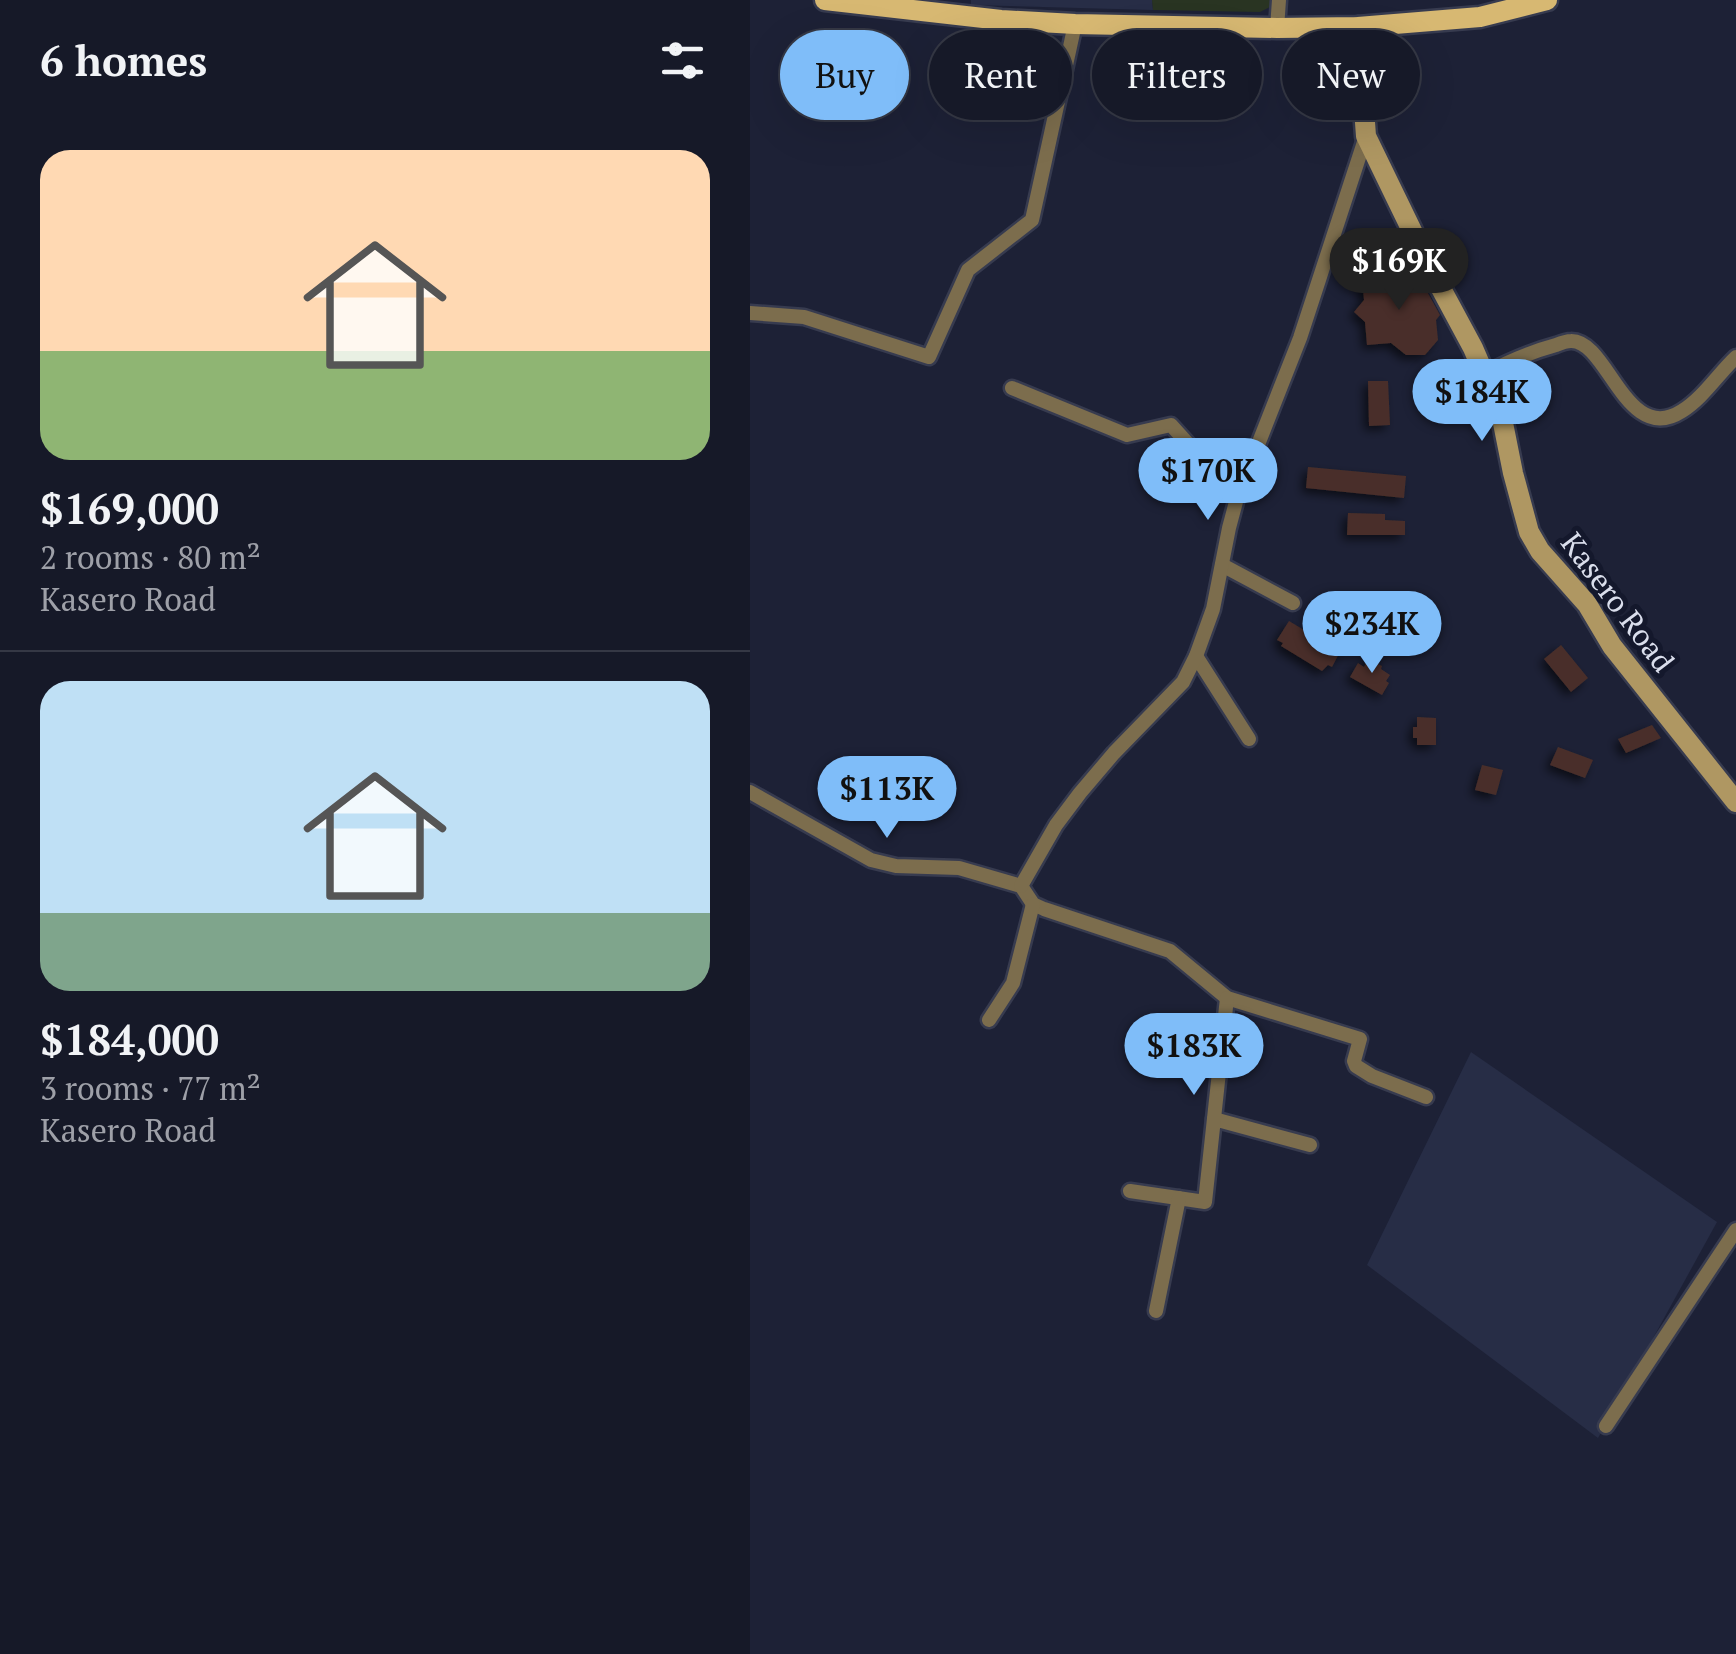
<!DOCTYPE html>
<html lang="en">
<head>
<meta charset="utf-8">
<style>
  body { margin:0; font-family:"PT Serif",serif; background:#232634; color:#f1f3f6; height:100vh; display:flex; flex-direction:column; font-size:38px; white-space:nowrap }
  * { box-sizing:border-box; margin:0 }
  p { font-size:32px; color:#9ea0a8 }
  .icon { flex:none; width:55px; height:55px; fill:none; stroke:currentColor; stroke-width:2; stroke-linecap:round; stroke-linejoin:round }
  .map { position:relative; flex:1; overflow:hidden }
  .side { display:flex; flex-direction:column; background:#161928; width:750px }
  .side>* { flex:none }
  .hud { position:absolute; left:30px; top:30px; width:805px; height:90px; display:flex; gap:20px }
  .price { position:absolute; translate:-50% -85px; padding:0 22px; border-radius:35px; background:#7fbdf9; color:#111; font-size:32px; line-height:65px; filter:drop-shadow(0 2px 5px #0008) }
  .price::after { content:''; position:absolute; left:50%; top:60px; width:30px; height:22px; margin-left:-15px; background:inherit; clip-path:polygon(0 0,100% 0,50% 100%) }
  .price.on { background:#222; color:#fff }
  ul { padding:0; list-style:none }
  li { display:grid; align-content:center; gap:20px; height:530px; padding:0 40px }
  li+li { border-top:2px solid #353845 }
  li span { display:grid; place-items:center; height:310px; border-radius:30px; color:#555 }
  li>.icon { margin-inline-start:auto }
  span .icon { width:180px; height:180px; fill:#fffc; stroke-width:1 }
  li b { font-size:42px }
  h2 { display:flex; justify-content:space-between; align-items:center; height:120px; padding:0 40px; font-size:42px }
  .chip { padding:0 35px; border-radius:45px; background:#161928; box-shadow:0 10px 40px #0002,0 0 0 2px #353845; font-size:35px; line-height:90px }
  .chip.on { background:#7fbdf9; color:#111 }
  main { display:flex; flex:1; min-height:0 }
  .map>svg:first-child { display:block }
  .built { fill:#272d46 }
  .green { fill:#293422 }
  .building { fill:#492f29; filter:url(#shadow) }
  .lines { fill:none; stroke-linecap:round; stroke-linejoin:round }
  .street-casing { stroke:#373b4f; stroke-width:19 }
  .secondary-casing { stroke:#373b4f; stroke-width:25 }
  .primary-casing { stroke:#373b4f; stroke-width:25 }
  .street { stroke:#7c6d4d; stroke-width:14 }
  .secondary { stroke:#af9762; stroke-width:20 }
  .primary { stroke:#d7b872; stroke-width:20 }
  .labels { text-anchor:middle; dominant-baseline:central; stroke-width:10; stroke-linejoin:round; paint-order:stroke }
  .street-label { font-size:30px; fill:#dadeec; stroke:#14182c }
</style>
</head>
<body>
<main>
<section class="side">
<h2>6 homes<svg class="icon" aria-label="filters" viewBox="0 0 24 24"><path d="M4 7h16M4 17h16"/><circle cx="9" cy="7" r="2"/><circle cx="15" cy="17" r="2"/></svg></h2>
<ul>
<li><span style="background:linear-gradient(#ffd9b3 65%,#8fb573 0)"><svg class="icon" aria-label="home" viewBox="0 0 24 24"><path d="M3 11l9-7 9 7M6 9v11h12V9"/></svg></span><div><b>$169,000</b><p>2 rooms · 80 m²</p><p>Kasero Road</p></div></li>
<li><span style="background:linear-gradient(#bfe0f5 75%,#7fa58c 0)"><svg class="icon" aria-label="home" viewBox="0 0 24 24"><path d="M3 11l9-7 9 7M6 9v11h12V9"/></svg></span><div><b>$184,000</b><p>3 rooms · 77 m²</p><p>Kasero Road</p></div></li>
</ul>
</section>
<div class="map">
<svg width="986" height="1654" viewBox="0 0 986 1654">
  <defs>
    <filter id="shadow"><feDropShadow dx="-4.5" dy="4.5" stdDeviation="5" flood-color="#0009"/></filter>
  </defs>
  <rect width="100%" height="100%" fill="#1d2136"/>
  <g class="built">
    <path d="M221 0H402L403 10 221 5Z"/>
    <path d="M721 1052 967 1222 848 1438 617 1265Z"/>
  </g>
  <path class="green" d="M402 0H534L510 12 403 10Z"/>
  <g class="building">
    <path d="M644 264 658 276 668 275 690 315 686 320 688 340 675 355H656L641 343 617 345 615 322 604 312 614 300 612 279 633 278Z"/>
    <path d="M618 381H638L640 425 619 426Z"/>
    <path d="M558 467 656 476 654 498 556 488Z"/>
    <path d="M598 513 635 514V520L655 521V535H597Z"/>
    <path d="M539 621 564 636 565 633 593 646 582 667 578 665 572 671 531 646 533 643 527 640Z"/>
    <path d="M811 645 838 678 821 692 794 659Z"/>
    <path d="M618 659 632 666 631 669 640 675 636 681 639 683 632 695 600 677 608 663 614 667Z"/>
    <path d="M667 717 686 718V745H667V738H663V727H667Z"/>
    <path d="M902 725 911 738 876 753 868 739Z"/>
    <path d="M808 747 843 760 835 778 800 765Z"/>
    <path d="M732 765 753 770 746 795 725 790Z"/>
  </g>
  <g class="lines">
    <defs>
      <g id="street">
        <path d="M527 28 529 0"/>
        <path d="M0 313 54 317 179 357 218 270 282 220 325 24"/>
        <path d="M735 374C759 361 780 352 806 345 811 343 816 341 821 341 858 340 876 447 932 411 953 398 968 374 986 357"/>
        <path d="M262 388 377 435 421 425 487 498"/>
        <path d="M472 565 543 603"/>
        <path d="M446 656 499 739"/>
        <path d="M0 792 121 860 146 866 209 868 271 886 283 904 294 909 420 951 477 998 610 1039 604 1061 606 1066 622 1076 676 1097"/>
        <path d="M271 886 306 825 330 793 364 753 433 682 446 656 463 609 479 528 487 498 550 338 616 136"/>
        <path d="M239 1020 263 983 283 904"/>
        <path d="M464 1119 560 1145"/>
        <path d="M380 1191 455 1202 477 998"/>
        <path d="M406 1311 429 1198"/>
        <path d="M856 1426 986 1230"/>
      </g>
      <path id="secondary" d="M608 27 616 136 680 268 723 348 751 413 763 473 779 532 790 551 837 604 862 646 986 802"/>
      <path id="primary" d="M75 0 251 20 325 24 527 28 608 27 730 17 797 0"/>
    </defs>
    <use href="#street" class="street-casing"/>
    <use href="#secondary" class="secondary-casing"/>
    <use href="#primary" class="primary-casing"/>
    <use href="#street" class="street"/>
    <use href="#secondary" class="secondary"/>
    <use href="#primary" class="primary"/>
  </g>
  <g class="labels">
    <g class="street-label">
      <text transform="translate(868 602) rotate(53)">Kasero Road</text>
    </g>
  </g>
</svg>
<b class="price on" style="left:649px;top:313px">$169K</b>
<b class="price" style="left:732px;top:444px">$184K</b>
<b class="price" style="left:458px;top:523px">$170K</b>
<b class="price" style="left:622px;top:676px">$234K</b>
<b class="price" style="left:137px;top:841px">$113K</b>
<b class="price" style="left:444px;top:1098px">$183K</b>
<div class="hud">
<a class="chip on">Buy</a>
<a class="chip">Rent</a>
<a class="chip">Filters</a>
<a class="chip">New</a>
</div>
</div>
</main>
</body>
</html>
